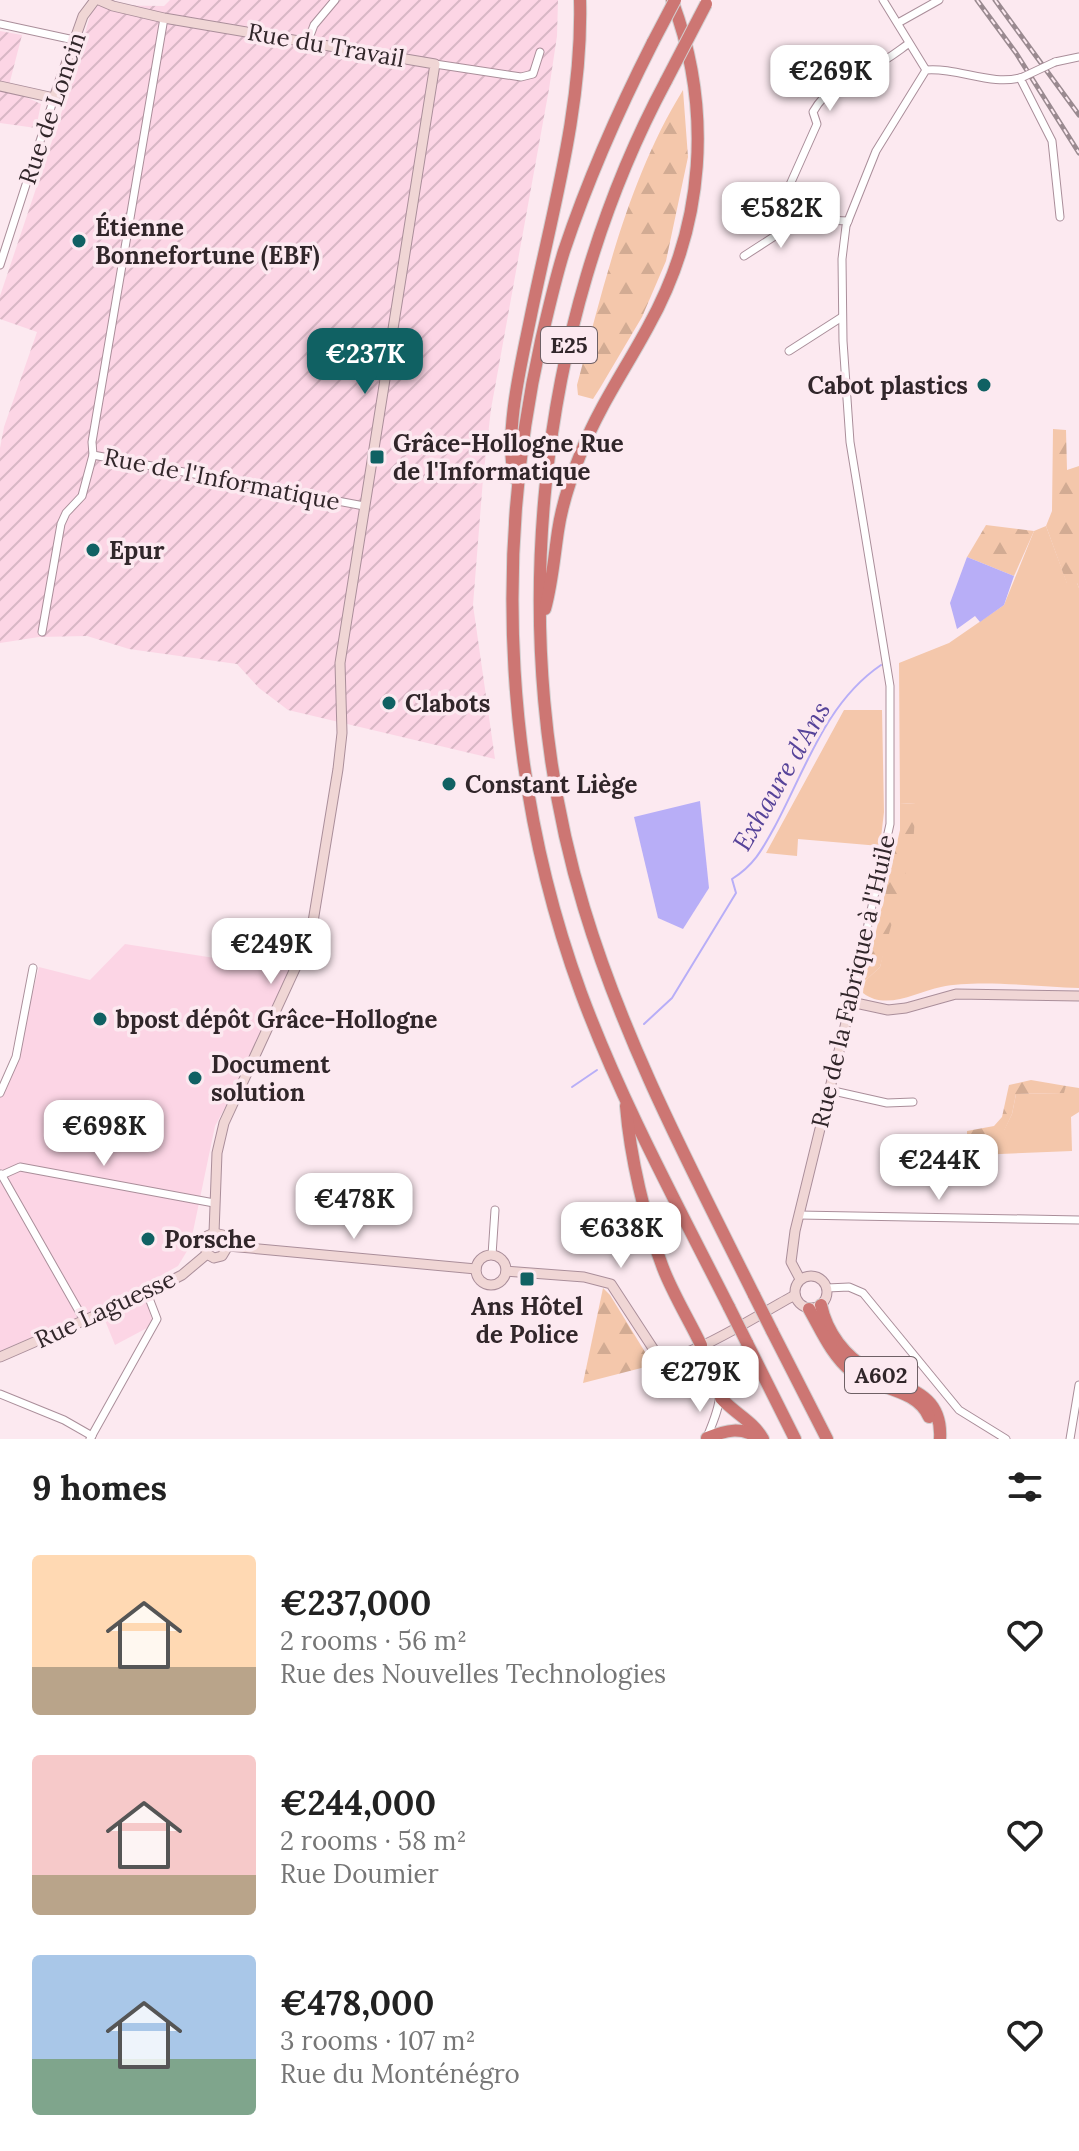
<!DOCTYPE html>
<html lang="en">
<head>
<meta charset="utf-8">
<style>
  body { margin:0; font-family:Lora,serif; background:#f6f6f6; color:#222; height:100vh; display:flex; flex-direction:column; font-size:30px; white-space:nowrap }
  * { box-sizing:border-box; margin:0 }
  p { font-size:26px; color:#767676 }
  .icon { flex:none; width:44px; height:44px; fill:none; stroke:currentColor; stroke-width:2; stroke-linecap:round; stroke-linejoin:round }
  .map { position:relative; height:1439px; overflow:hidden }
  .sheet { display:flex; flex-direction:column; background:#fff; flex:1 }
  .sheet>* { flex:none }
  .price { position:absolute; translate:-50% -68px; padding:0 18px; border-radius:16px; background:#fff; color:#222; font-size:26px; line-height:52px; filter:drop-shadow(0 2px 4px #0008) }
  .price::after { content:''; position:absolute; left:50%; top:48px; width:24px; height:18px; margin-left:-12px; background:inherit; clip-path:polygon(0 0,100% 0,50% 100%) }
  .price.current { background:#106163; color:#fff }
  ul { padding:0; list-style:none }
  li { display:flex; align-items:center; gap:24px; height:200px; padding:0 32px }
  li span { display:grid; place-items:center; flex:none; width:224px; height:160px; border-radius:8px; color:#555 }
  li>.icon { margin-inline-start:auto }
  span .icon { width:96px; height:96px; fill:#fffc; stroke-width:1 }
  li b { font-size:34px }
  h2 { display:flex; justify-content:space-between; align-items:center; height:96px; padding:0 32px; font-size:34px }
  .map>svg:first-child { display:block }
  .built { fill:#fcd5e5 }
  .industrial { fill:url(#industrial-furrows) }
  .green { fill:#f4c7ab }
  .forest { fill:url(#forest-firs) }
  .water { fill:#b8aef7 }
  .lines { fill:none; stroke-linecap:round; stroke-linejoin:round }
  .stream { stroke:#b8aef7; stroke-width:2 }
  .street-casing { stroke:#aa8e9a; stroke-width:9 }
  .secondary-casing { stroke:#aa8e9a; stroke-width:11 }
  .highway-casing { stroke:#d2cfd0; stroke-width:14 }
  .street { stroke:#fff; stroke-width:7 }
  .secondary { stroke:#f0d6d5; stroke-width:9 }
  .highway { stroke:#cd7673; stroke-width:12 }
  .rail-casing { stroke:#9a8a90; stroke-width:5 }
  .rail { stroke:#fce9f0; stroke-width:2; stroke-dasharray:6; stroke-linecap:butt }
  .street-bridge-casing { stroke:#aa8e9a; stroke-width:9; stroke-linecap:butt }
  .highway-bridge-casing { stroke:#d2cfd0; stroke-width:14; stroke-linecap:butt }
  .street-bridge { stroke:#fff; stroke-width:7 }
  .highway-bridge { stroke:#cd7673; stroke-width:12 }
  .poi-dot { fill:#106163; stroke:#fce9f0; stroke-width:3 }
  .labels { text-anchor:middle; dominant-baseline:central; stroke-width:7; stroke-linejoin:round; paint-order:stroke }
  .shield { fill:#fce9f0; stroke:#6e6065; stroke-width:2 }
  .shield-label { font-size:22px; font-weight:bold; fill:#31262a }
  .street-label { font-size:24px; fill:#31262a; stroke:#fce9f0 }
  .poi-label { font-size:24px; font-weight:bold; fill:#31262a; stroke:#fce9f0; text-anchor:start }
  .water-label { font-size:26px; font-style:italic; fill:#564399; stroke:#fce9f0 }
</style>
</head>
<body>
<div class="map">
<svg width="1079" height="1439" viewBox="0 0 1079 1439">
  <defs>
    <pattern id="industrial-furrows" width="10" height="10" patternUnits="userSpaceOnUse" patternTransform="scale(2)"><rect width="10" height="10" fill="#fcd5e5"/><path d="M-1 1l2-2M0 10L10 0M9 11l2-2" fill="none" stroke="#d8b7c5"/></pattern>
    <pattern id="forest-firs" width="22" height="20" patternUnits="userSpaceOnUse" patternTransform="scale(2)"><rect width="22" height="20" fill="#f4c7ab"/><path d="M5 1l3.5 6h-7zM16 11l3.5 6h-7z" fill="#d2ab93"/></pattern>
  </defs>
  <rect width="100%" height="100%" fill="#fce9f0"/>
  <path class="built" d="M125 944 291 970 250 1061 215 1126 190 1246 178 1266 142 1286 152 1320 147 1328 115 1345 100 1308 0 1351V1084L13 1070 39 967 90 980Z"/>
  <g class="industrial">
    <path d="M170 0H558L557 36 549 89 491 409 483 479 473 605 495 759 288 710 259 688 237 664 129 649 87 636 39 637 0 643V448L4 427 37 332 0 319V296L65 102 93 5 164 6Z"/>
    <path d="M0 31 22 35 8 89 41 104 36 128 0 123Z"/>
  </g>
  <g class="green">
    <path d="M1046 526 1067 583H1077L1079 588V988C1040 987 978 979 941 987 917 992 886 1011 863 993L864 982 880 967 915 803 900 804 899 663 949 643 1004 605 1034 531Z"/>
    <path d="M844 710H882L884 812 880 846 798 839 797 856 766 853Z"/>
    <path d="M1066 1086 1079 1088V1112L1071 1117 1072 1151 954 1156V1139L1004 1130 1012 1114 1016 1094 1063 1093Z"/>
  </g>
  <g class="forest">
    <path d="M683 90 688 157 666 261 642 317 600 388 593 399 578 395 577 385C604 285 628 179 683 90Z"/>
    <path d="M1053 429 1066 430 1067 470 1079 466V588L1077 583 1067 584 1046 526 1052 511Z"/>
    <path d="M986 525 1034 531 1014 576 967 557Z"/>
    <path d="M916 803 913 845 880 967 864 982 900 830V804Z"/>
    <path d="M1031 1080 1066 1086 1064 1093 1016 1094 1012 1114 1004 1131 967 1138V1131L994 1126 1002 1117 1009 1085Z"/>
    <path d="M603 1288 610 1295 653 1365 583 1383Z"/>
  </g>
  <g class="water">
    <path d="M967 557 1014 576 1004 605 980 622 975 616 957 629 950 603Z"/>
    <path d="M700 801 709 888 683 929 658 918 634 817Z"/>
  </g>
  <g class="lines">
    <g class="stream">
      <path d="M644 1024 672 998 736 893 732 879C754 865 762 850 774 828 805 771 825 703 881 665"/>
      <path d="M572 1087 597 1070"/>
    </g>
    <defs>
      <g id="street">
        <path d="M883 0 926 70"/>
        <path d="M164 18 92 442 93 455 364 506"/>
        <path d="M898 23 939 0"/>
        <path d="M0 24 74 40"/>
        <path d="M308 41 314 25 335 0"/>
        <path d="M1055 62 1079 57"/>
        <path d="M435 64 521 77 533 74 540 52"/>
        <path d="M1020 78 1052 141 1060 217"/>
        <path d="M848 221 801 219 784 192 788 189 817 124 813 112C825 90 852 73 875 65 886 61 898 51 908 44"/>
        <path d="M744 256 801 219"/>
        <path d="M0 265 54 98"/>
        <path d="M789 351 842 317"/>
        <path d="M42 632 61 524 66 513 82 496 93 455"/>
        <path d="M851 1002 890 824V686L850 442 843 341 842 259 846 226 876 151 926 70C958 67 992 87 1023 77"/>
        <path d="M829 1090 887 1103 913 1102"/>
        <path d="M0 1093 16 1057 33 968"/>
        <path d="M1 1174 84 1320"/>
        <path d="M2 1175 20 1167 214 1203"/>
        <path d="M799 1215 1079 1220"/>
        <path d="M492 1255 495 1210"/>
        <path d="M827 1288 849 1287 863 1293 959 1410 1006 1439"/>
        <path d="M701 1345C722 1389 727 1390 707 1437"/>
        <path d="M0 1394 64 1420 92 1436"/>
        <path d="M90 1439 157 1319 147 1293"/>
        <path d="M1070 1439 1079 1385"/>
      </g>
      <g id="secondary">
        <path d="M99 0 113 6 164 18 435 64 340 663 342 733 338 769 311 934 224 1123 217 1153 214 1233"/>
        <path d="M0 86 54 98 83 16 95 0"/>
        <path d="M214 1233 223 1235 228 1246"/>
        <path d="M228 1246 476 1269"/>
        <path d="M207 1254 214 1258 222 1256 228 1246"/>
        <path d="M207 1254 204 1243 207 1236 214 1233"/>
        <circle cx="491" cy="1270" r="15"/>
        <path d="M506 1271 584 1277 611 1284 656 1353 663 1359C699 1354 761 1313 795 1295"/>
        <circle cx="811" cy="1292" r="16"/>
        <path d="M800 1279 791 1262 795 1231 851 1002 888 1010 906 1008 956 994 1079 996"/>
        <path d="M0 1357 147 1293 182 1275 207 1254"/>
      </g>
      <g id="highway">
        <path d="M653 42C619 109 588 179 564 251 555 280 548 311 541 341 493 556 505 785 581 993 621 1101 677 1204 729 1307"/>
        <path d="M666 81C535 326 503 642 584 908 625 1044 691 1168 754 1295"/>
        <path d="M515 479C503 436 522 360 531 315 552 212 583 106 580 0"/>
        <path d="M545 609C552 584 554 558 558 531 562 503 571 477 582 450 599 407 626 368 648 327 705 225 713 109 672 0"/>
        <path d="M626 1106C630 1156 645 1221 663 1268 673 1294 689 1320 701 1345"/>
        <path d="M821 1305C827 1333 845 1356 869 1370 902 1389 943 1390 940 1439"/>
        <path d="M809 1309C821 1330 832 1356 851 1371 874 1390 916 1387 929 1417"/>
        <path d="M772 1331 827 1439"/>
        <path d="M747 1343 795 1439"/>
        <path d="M721 1398C734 1413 753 1421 763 1439"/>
        <path d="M707 1438C726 1430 742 1426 760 1439"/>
      </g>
    </defs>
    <use href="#street" class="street-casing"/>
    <use href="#secondary" class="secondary-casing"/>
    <use href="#highway" class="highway-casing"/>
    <use href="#street" class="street"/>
    <use href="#secondary" class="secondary"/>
    <use href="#highway" class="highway"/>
    <defs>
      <g id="rail">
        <path d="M977 0 1016 53 1079 153"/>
        <path d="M995 0 1079 115"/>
      </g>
    </defs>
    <use href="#rail" class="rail-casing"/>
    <use href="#rail" class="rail"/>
    <defs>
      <path id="street-bridge" d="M1023 77 1055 62"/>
      <g id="highway-bridge">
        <path d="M653 42 675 0"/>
        <path d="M666 81 706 4"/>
        <path d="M754 1295 772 1331"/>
        <path d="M729 1307 747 1343"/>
      </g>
    </defs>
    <use href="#street-bridge" class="street-bridge-casing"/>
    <use href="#highway-bridge" class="highway-bridge-casing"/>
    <use href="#street-bridge" class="street-bridge"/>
    <use href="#highway-bridge" class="highway-bridge"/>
  </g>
  <g class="poi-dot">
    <circle cx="79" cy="241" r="8"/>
    <circle cx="984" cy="385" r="8"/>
    <rect x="369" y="449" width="16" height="16" rx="4"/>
    <circle cx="93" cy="550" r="8"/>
    <circle cx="389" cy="703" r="8"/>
    <circle cx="449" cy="784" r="8"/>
    <circle cx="100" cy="1019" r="8"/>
    <circle cx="195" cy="1078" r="8"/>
    <circle cx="148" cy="1239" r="8"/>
    <rect x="519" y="1271" width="16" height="16" rx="4"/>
  </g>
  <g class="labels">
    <g class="shield">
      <rect x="541" y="327" width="56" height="36" rx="6"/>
      <rect x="845" y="1357" width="72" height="36" rx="6"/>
    </g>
    <g class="shield-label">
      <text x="569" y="345">E25</text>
      <text x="881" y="1375">A602</text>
    </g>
    <g class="street-label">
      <text transform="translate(326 45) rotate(10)">Rue du Travail</text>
      <text transform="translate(52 108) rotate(-71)">Rue de Loncin</text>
      <text transform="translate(222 479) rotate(11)">Rue de l'Informatique</text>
      <text transform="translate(853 981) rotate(-77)">Rue de la Fabrique à l'Huile</text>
      <text transform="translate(105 1309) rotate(-25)">Rue Laguesse</text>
    </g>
    <g class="poi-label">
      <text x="95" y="227">Étienne<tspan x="95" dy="28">Bonnefortune (EBF)</tspan></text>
      <text x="968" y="385" text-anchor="end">Cabot plastics</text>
      <text x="393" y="443">Grâce-Hollogne Rue<tspan x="393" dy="28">de l'Informatique</tspan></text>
      <text x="109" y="550">Epur</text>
      <text x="405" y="703">Clabots</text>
      <text x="465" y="784">Constant Liège</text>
      <text x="116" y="1019">bpost dépôt Grâce-Hollogne</text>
      <text x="211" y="1064">Document<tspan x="211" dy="28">solution</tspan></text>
      <text x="164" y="1239">Porsche</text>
      <text x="527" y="1306" text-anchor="middle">Ans Hôtel<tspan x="527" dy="28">de Police</tspan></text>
    </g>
    <g class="water-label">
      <text transform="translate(781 776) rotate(-60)">Exhaure d'Ans</text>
    </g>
  </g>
</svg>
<b class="price" style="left:830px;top:113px">€269K</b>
<b class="price" style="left:781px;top:250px">€582K</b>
<b class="price current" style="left:365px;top:396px">€237K</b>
<b class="price" style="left:271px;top:986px">€249K</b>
<b class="price" style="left:104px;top:1168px">€698K</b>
<b class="price" style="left:939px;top:1202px">€244K</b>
<b class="price" style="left:354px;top:1241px">€478K</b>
<b class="price" style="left:621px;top:1270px">€638K</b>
<b class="price" style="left:700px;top:1414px">€279K</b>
</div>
<section class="sheet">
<h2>9 homes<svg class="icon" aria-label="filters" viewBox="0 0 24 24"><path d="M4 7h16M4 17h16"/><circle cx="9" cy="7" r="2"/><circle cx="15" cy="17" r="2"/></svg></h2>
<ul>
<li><span style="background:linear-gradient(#ffd9b3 70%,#b9a48a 0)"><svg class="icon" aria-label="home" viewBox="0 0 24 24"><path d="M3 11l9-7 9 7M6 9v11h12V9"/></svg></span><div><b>€237,000</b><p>2 rooms · 56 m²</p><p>Rue des Nouvelles Technologies</p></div><svg class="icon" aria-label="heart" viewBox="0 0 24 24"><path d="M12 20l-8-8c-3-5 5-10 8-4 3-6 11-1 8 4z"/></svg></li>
<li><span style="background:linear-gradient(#f6c9c9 75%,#b9a48a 0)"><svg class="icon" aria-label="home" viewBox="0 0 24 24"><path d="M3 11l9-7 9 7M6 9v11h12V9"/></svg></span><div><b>€244,000</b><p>2 rooms · 58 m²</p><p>Rue Doumier</p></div><svg class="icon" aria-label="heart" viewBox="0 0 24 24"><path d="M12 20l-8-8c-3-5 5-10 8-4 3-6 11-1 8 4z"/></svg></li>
<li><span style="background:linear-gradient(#a9c7e8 65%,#7fa58c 0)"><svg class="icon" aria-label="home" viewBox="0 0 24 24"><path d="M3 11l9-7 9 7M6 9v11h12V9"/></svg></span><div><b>€478,000</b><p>3 rooms · 107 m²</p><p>Rue du Monténégro</p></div><svg class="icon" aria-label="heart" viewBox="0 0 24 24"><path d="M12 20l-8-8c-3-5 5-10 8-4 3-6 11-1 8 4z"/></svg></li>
</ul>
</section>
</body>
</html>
